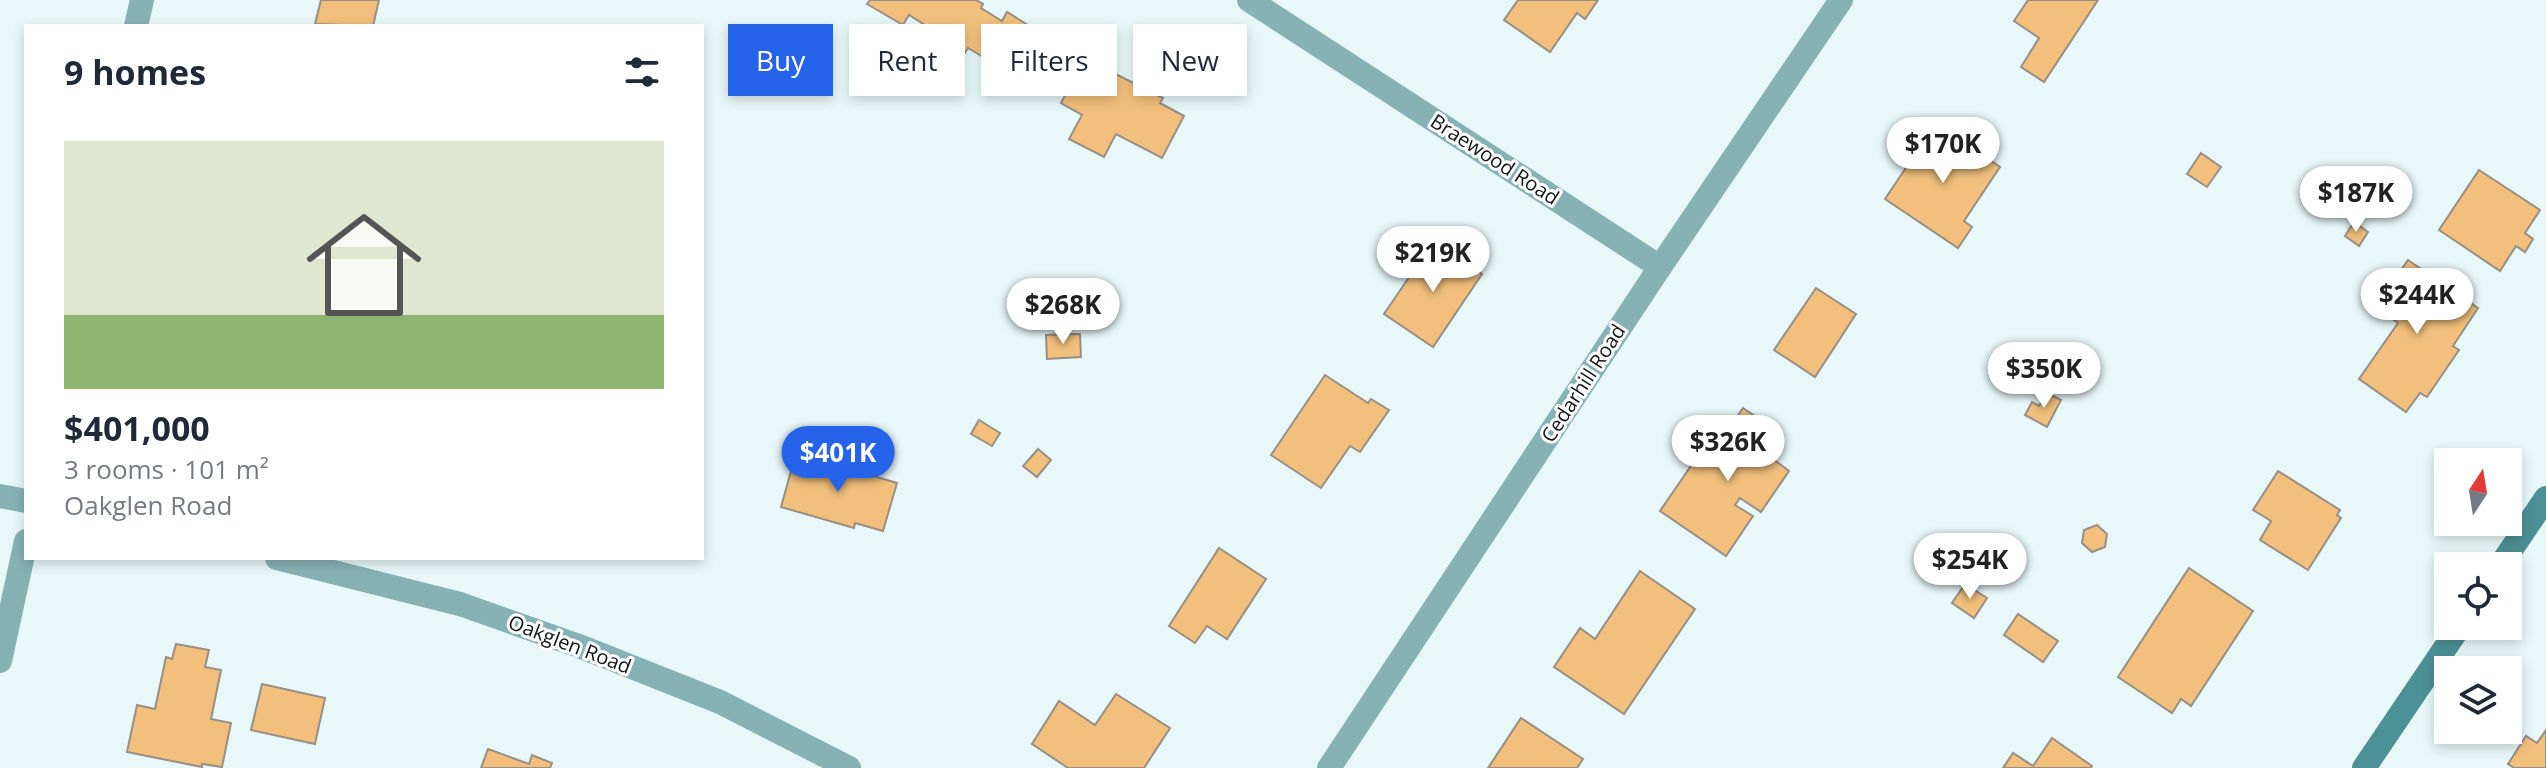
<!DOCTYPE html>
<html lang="en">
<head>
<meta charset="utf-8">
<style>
  body { margin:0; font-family:"Open Sans",sans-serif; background:#f6f6f7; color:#1f2937; height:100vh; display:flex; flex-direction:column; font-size:30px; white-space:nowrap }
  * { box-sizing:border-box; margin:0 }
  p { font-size:26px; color:#747a83 }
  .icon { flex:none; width:44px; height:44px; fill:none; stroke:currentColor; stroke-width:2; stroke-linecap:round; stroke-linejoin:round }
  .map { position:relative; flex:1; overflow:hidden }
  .details { position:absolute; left:24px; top:24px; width:680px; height:536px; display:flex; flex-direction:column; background:#fff; border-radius:0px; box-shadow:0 4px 12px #0003 }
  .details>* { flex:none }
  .banner { position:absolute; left:728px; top:24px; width:760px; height:72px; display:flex; gap:16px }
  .needle { width:52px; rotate:12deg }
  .tools { position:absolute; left:2434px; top:448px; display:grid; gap:16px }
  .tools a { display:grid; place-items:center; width:88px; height:88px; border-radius:0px; background:#fff; box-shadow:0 4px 12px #0003; font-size:40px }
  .price { position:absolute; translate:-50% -68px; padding:0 18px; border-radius:28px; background:#fff; color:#222; font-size:26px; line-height:52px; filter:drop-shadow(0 2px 4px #0008) }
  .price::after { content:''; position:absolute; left:50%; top:48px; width:24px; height:18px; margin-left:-12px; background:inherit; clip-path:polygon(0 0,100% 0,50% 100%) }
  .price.current { background:#2563eb; color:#fff }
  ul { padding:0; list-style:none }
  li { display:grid; align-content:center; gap:16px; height:424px; padding:0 40px }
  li+li { border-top:2px solid #e0e1e3 }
  li span { display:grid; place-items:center; height:248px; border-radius:0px; color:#555 }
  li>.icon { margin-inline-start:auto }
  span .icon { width:144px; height:144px; fill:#fffc; stroke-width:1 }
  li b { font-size:34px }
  h2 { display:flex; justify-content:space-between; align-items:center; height:96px; padding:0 40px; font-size:34px }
  .pill { padding:0 28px; border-radius:0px; background:#fff; box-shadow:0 4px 12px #0003; font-size:28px; line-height:72px }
  .pill.current { background:#2563eb; color:#fff }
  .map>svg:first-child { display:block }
  .building { fill:#f2c07c; stroke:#978f85; stroke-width:2 }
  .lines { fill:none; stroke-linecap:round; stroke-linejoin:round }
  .minor { stroke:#87b2b5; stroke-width:24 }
  .secondary { stroke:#4c9195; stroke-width:24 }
  .labels { text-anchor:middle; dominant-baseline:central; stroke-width:6; stroke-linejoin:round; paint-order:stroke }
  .street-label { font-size:20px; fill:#101616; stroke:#fff }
</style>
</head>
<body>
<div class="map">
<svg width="2546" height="768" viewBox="0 0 2546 768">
  <rect width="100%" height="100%" fill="#e8f8f9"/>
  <g class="building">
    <path d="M321 0H379L373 26 315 24Z"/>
    <path d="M870 0H976L983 4 981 8 1002 21 1007 12 1041 33 1015 76 968 48 957 65 927 47 936 32 909 15 903 25 867 4Z"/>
    <path d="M1518 0H1598L1585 19 1577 13 1550 52 1504 20Z"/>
    <path d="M2028 0H2098L2044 82 2021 67 2039 38 2014 21Z"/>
    <path d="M1084 58 1163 98 1160 103 1184 116 1162 158 1116 134 1104 157 1069 139 1082 115 1061 103Z"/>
    <path d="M1936 123 2000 167 1964 221 1972 227 1958 248 1885 199Z"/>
    <path d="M2201 153 2221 167 2207 187 2187 174Z"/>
    <path d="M2479 170 2540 210 2525 233 2533 239 2525 252 2516 246 2500 271 2439 230Z"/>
    <path d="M2354 222 2368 232 2359 246 2345 236Z"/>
    <path d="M1433 242 1482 274 1433 347 1384 314Z"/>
    <path d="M2408 260 2478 308 2453 346 2459 350 2427 397 2420 393 2406 412 2359 379 2398 323 2376 307Z"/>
    <path d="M1816 288 1856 314 1815 377 1774 350Z"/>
    <path d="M1080 334 1081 357 1047 359 1046 335Z"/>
    <path d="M1325 375 1368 403 1371 399 1389 410 1360 452 1350 446 1321 488 1271 455Z"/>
    <path d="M2047 393 2061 400 2047 427 2025 415 2032 402 2039 406Z"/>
    <path d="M1743 408 1783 435 1769 456 1789 471 1761 512 1740 498 1735 505 1753 516 1726 556 1660 511 1708 441 1716 447Z"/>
    <path d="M979 420 1000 433 992 446 971 434Z"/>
    <path d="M1038 449 1051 460 1037 477 1023 466Z"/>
    <path d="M796 453 897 483 883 531 855 523 854 528 781 507Z"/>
    <path d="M2278 471 2340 510 2337 515 2341 518 2308 570 2260 540 2271 521 2253 510Z"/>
    <path d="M2097 525 2107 534 2105 547 2092 552 2082 543 2084 530Z"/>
    <path d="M1219 548 1266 579 1227 639 1207 626 1195 643 1169 626Z"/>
    <path d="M2189 568 2253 611 2191 706 2181 699 2172 713 2118 677Z"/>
    <path d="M1640 571 1695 609 1624 714 1554 667 1580 628 1595 639Z"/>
    <path d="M1965 584 1987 598 1974 618 1952 603Z"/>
    <path d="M2018 614 2058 641 2043 662 2004 635Z"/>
    <path d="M176 644 209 650 205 667 221 670 211 719 231 723 222 767 202 764V767L127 752 137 705 155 709 166 657 172 659Z"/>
    <path d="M262 684 325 698 315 744 251 730Z"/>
    <path d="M1116 694 1170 728 1144 768H1068L1032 744 1059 701 1095 725Z"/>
    <path d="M1521 718 1583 759 1577 768H1488Z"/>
    <path d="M2546 730V768H2514L2508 764 2526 736 2537 743Z"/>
    <path d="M2052 738 2092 766 2091 768H2003L2013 753 2033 766Z"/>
    <path d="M488 749 529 764 532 755 552 763 550 768H481Z"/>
  </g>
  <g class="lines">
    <g class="minor">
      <path d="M1249 0 1660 267"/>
      <path d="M136 26 142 0"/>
      <path d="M0 496 26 501"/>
      <path d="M277 558 460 604 579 646 720 702 849 768"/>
      <path d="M0 661 26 541"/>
      <path d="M1329 768 1660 267 1841 0"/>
    </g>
    <g class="secondary">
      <path d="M2500 566 2546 498"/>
      <path d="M2364 768 2460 626"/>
    </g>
  </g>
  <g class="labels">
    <g class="street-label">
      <text transform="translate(1495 159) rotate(33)">Braewood Road</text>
      <text transform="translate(1583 383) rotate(-57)">Cedarhill Road</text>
      <text transform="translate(570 644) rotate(21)">Oakglen Road</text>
    </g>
  </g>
</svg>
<div class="tools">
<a><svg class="needle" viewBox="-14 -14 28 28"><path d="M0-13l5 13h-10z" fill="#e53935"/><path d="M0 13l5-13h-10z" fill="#747a83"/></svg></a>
<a><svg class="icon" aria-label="locate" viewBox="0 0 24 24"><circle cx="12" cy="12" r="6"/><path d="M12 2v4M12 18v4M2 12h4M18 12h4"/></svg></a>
<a><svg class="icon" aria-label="layers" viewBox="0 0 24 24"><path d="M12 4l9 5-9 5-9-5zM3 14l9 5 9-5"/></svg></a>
</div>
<b class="price" style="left:1943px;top:185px">$170K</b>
<b class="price" style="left:2356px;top:234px">$187K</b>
<b class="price" style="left:1433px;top:294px">$219K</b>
<b class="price" style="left:2417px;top:336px">$244K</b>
<b class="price" style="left:1063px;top:346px">$268K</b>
<b class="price" style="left:2044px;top:410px">$350K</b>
<b class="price" style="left:1728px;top:483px">$326K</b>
<b class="price current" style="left:838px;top:494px">$401K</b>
<b class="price" style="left:1970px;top:601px">$254K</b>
<div class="banner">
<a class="pill current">Buy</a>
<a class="pill">Rent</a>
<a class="pill">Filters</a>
<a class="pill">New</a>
</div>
<section class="details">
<h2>9 homes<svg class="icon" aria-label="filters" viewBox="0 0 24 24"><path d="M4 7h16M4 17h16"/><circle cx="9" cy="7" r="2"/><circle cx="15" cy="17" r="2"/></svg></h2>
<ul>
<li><span style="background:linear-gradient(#dfe7d0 70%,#8fb573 0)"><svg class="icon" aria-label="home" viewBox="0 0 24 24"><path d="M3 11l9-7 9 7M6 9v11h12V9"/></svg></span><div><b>$401,000</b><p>3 rooms · 101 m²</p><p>Oakglen Road</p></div></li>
</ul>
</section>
</div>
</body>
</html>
